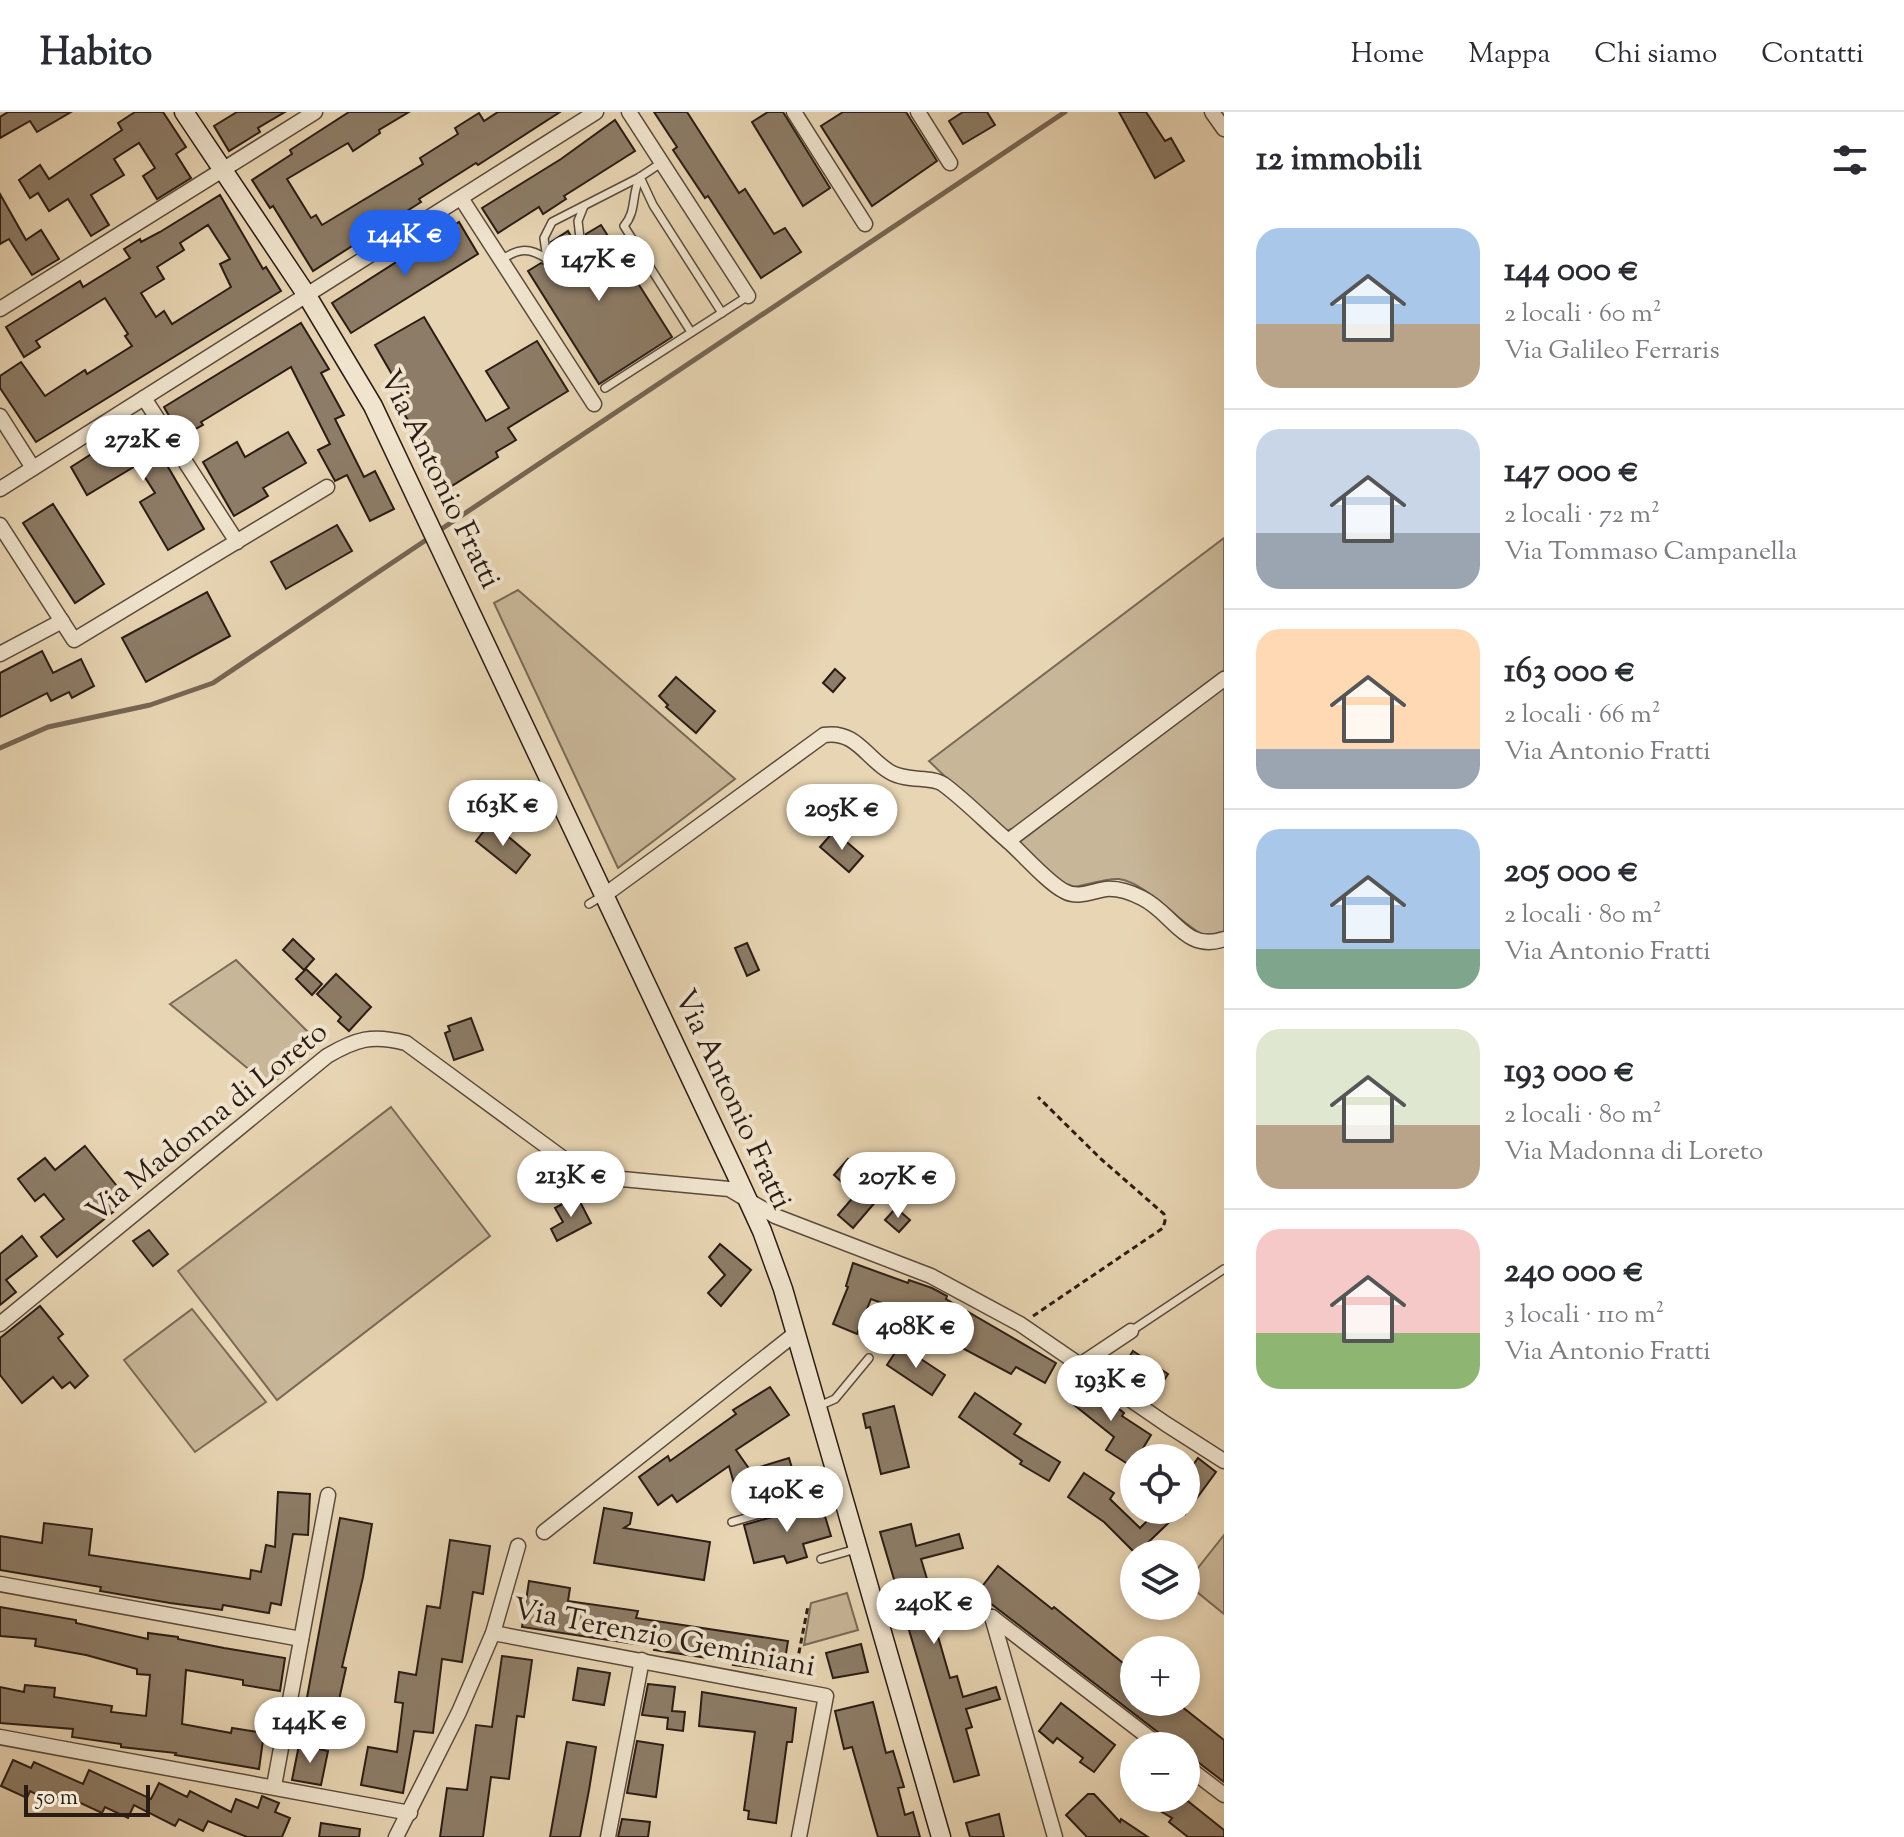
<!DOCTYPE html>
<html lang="it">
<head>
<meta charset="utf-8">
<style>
  body { margin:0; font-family:"Sorts Mill Goudy",serif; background:#f7f7f7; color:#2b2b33; height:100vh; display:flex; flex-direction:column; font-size:30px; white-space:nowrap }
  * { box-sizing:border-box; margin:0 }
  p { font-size:26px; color:#7c7c81 }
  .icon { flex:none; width:44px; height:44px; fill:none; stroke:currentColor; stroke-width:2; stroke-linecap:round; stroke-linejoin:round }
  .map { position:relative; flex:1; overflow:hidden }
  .details { display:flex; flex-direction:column; background:#fff; width:680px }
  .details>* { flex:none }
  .tools { position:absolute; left:1120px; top:1332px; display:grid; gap:16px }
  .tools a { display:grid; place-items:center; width:80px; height:80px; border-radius:50%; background:#fff; box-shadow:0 4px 12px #0003; font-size:40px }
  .scale { position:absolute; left:24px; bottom:20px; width:126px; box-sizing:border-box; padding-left:8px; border:4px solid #2a1c15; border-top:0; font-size:22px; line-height:28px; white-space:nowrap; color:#2a1c15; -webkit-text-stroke:6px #f0e4ce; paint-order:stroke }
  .price { position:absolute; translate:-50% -68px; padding:0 18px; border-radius:28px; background:#fff; color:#222; font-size:26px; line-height:52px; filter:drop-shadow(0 2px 4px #0008) }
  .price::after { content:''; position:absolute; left:50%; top:48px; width:24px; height:18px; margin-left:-12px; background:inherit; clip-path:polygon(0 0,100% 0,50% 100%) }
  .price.current { background:#2563eb; color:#fff }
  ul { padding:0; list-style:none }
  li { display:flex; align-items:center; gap:24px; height:200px; padding:0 32px }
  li+li { border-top:2px solid #e1e1e2 }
  li span { display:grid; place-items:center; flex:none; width:224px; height:160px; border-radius:24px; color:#555 }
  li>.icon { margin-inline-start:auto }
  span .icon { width:96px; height:96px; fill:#fffc; stroke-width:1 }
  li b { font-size:34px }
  h2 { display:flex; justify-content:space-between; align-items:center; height:96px; padding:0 32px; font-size:34px }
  header { display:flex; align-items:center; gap:48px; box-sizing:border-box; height:112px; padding:0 40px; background:#fff; border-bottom:2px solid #e1e1e2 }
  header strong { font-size:38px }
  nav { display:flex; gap:44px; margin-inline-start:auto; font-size:28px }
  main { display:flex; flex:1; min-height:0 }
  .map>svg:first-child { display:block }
  .green { fill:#c8b698; stroke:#796956; stroke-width:2 }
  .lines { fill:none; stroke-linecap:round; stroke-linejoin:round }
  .stream { stroke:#756553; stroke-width:5 }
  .building { fill:#8d7c67; stroke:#2a1c15; stroke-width:2; fill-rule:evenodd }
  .lane-casing { stroke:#5a4a3c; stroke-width:10 }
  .street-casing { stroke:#5a4a3c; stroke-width:17 }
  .secondary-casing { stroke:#2a1c15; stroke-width:21 }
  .path { stroke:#2a1c15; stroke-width:3; stroke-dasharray:6 4; stroke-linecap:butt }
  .lane { stroke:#f0e4ce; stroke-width:7 }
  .street { stroke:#f0e4ce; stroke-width:14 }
  .secondary { stroke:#f0e4ce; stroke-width:18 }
  .labels { text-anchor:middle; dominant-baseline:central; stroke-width:8; stroke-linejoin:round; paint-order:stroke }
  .street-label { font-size:30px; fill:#2a1c15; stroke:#f0e4ce }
</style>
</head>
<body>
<header>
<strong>Habito</strong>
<nav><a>Home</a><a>Mappa</a><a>Chi siamo</a><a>Contatti</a></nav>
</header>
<main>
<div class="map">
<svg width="1224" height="1725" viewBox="0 0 1224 1725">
  <rect width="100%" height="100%" fill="#e8d5b3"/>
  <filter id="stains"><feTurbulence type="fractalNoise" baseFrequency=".0025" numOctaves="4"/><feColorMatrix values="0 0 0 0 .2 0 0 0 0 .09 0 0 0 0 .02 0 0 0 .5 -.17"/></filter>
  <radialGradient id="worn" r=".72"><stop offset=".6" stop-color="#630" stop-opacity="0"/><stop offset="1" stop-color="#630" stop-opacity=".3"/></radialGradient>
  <g class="green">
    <path d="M1224 426V558L1018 715 1006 719 995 713 929 649Z"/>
    <path d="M518 478 735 667 618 756 494 491Z"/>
    <path d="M1224 574V820L1210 827C1181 814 1148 771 1119 767 1107 766 1082 774 1069 776L1017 732Z"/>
    <path d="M236 848 320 932 269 974 170 892Z"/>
    <path d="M391 995 490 1124 277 1288 178 1159Z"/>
    <path d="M192 1197 266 1290 195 1340 124 1248Z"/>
    <path d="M1224 1423V1502L1186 1471Z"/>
    <path d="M847 1481 858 1518 804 1533 811 1491Z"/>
  </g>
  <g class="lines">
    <g class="stream">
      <path d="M437 420 1065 0"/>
      <path d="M0 636 48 615 150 593 213 571 429 426"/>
    </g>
  </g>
  <g class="building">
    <path d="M8 0H71L37 20 30 9 0 26V5Z"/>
    <path d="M135 0H163L186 35 176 42 191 66 157 87 143 64 155 56 139 31 114 47 124 63 91 83 109 113 91 124 68 87 49 99 38 81 30 86 19 68 40 53 49 67 122 18 118 11Z"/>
    <path d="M237 0H285L258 16 260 20 229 39 214 14Z"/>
    <path d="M349 0H409L379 18 380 21 353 39 348 31 287 67 311 106 316 103 322 113 423 52 420 46 458 22 455 16 479 1 484 9 498 0H560L478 53 476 51 419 87 421 90 313 159 273 94 270 96 252 68 292 42 290 38Z"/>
    <path d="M654 0H687L739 81 745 77 774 122 785 116 801 140 761 166 708 84 705 86 673 38 677 35Z"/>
    <path d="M768 0H783L830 76 803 94 752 10Z"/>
    <path d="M843 0H906L937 49 872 94 821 14Z"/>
    <path d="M963 0H987L995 13 963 32 949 9Z"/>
    <path d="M1119 0H1146L1165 29 1171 26 1184 49 1155 66Z"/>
    <path d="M615 8 635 39 564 84 566 87 543 102 539 95 498 121 482 96 561 47Z"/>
    <path d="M0 82 26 128 41 118 59 147 32 163 9 127 0 132Z"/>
    <path d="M220 83 263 157 266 155 281 179 36 330 0 276V264L21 250 45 284 85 258 87 262 132 234 125 224 128 222 105 186 36 229 40 235 24 245 6 215 80 169 83 175 130 146 124 137 140 127 141 130 160 120ZM208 113 230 147 220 152 231 175 172 212 164 199 156 205 141 181 164 167 157 155 184 138 180 131Z"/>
    <path d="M459 110 478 142 351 221 332 191Z"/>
    <path d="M601 113 672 225 599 272 528 159 541 151 546 153 552 152 551 130 568 119 574 130 582 132 586 129V122Z"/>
    <path d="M424 205 486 309 509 296 486 259 537 229 568 279 508 316 516 328 496 340 498 345 450 375 401 297 409 292 375 233Z"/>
    <path d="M301 211 329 257 321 261 344 303 335 307 364 365 375 359 394 397 370 409 347 363 335 369 318 338 330 332 291 255 201 310 203 313 181 325 164 295Z"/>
    <path d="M142 310 204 417 168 438 140 390 155 381 137 353 87 383 71 355Z"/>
    <path d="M288 320 306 351 263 376 268 384 234 404 203 350 237 330 245 345Z"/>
    <path d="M53 392 104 472 75 491 23 411Z"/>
    <path d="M337 413 352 439 286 477 271 450Z"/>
    <path d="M207 480 230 524 146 570 122 526Z"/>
    <path d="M42 539 53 561 81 547 94 574 72 586 69 580 51 589 47 581 0 605V561Z"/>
    <path d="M835 557 845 566 833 580 823 571Z"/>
    <path d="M676 565 715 599 696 621 666 595 668 593 659 584Z"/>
    <path d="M491 710 530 743 516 761 476 729Z"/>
    <path d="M834 719 863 744 849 760 820 735Z"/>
    <path d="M293 827 314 847 304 858 283 838Z"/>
    <path d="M747 831 759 858 747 864 735 836Z"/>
    <path d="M306 857 322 872 312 883 296 867Z"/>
    <path d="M336 862 371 895 349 919 338 909 341 905 317 882Z"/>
    <path d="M471 906 483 938 454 948 445 921 450 919 448 914Z"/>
    <path d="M85 1034 128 1088 57 1145 41 1125 64 1107 44 1082 35 1089 18 1067 45 1046 55 1058Z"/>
    <path d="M848 1047 858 1056 844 1072 834 1063Z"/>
    <path d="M862 1075 877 1088 853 1116 838 1103Z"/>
    <path d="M577 1084 591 1111 557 1129 551 1117 563 1110 555 1096Z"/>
    <path d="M896 1096 910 1108 899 1120 885 1108Z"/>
    <path d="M149 1118 168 1142 153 1154 133 1129Z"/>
    <path d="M22 1124 37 1144 6 1168 16 1180 0 1193V1142Z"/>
    <path d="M720 1132 751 1158 721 1194 708 1181 725 1163 709 1145Z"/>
    <path d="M853 1151 908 1171 909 1168 932 1176 947 1184 946 1187 1056 1251 1045 1271 1016 1255 1011 1262 919 1213 923 1206 871 1187 857 1222 833 1212 848 1175 846 1174Z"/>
    <path d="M40 1194 63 1222 58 1226 88 1264 75 1276 70 1270 62 1276 53 1265 22 1291 0 1263V1226Z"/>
    <path d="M900 1233 945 1263 932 1283 887 1253Z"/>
    <path d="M1133 1239 1168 1262 1156 1281 1152 1279 1147 1286 1116 1266Z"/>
    <path d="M1083 1268 1124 1301 1122 1304 1151 1323 1137 1346H1134L1131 1354 1106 1338 1114 1325 1068 1288Z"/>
    <path d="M770 1275 789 1303 736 1338 750 1358 789 1346 800 1383 742 1400 729 1354 677 1390 672 1383 658 1393 639 1365 668 1344 670 1349 736 1302 733 1298Z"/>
    <path d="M975 1281 1021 1312 1014 1322 1060 1350 1049 1369 1020 1352 1022 1349 959 1305Z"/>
    <path d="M894 1294 909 1355 881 1362 870 1315 866 1316 863 1302Z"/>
    <path d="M1198 1346 1216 1360 1186 1401V1363Z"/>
    <path d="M1084 1361 1114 1381 1110 1387 1140 1416 1158 1398H1182L1136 1442 1104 1410 1068 1385Z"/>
    <path d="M278 1380 310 1382 308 1423 293 1422 281 1493 271 1491 269 1501 223 1493 222 1498 170 1491 100 1479 101 1475 0 1458V1424L42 1431 44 1411 92 1417 89 1443 250 1467 251 1458 261 1460 266 1433 275 1435Z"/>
    <path d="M821 1391 831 1424 803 1432 807 1445 787 1451 784 1444 754 1451 744 1413Z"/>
    <path d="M604 1396 632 1401 630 1412 624 1416 710 1430 704 1468 594 1451Z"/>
    <path d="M340 1406 372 1412 363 1465 342 1555 346 1556 337 1597 306 1591Z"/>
    <path d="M911 1412 916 1434 959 1422 963 1436 921 1447 927 1467 922 1469 950 1566 957 1564 963 1585 996 1575 1000 1587 966 1597 972 1615 966 1617 979 1663 954 1670 880 1420Z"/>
    <path d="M450 1428 490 1434 483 1482 473 1480 462 1550 442 1547 433 1621 414 1619 403 1681 361 1673 368 1635 397 1640 403 1591 395 1590 399 1560 416 1563 427 1494 440 1496Z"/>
    <path d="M998 1454 1052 1497 1054 1495 1134 1560V1590H1176L1224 1628V1670L1186 1641V1634H1176L977 1481Z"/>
    <path d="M529 1469 570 1476 568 1489 638 1499 636 1506 788 1529 783 1560 733 1553 734 1550 654 1538 655 1535 522 1515Z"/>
    <path d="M0 1495 76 1508V1511L148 1527V1521L178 1525V1527L224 1536 285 1546 280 1579 243 1573V1568L186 1558 182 1612 231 1621 232 1616 264 1621 259 1657 175 1643 176 1641 121 1635V1632L72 1625 73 1617 0 1611V1575L24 1580 25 1573 55 1576 54 1585 112 1594 111 1600 146 1604 150 1563 137 1562V1557L86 1543 35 1534 36 1527 0 1524Z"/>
    <path d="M861 1532 868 1560 833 1566 826 1541Z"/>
    <path d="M502 1544 532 1548 524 1605 517 1604 509 1667 491 1665 483 1725H440L447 1676 467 1678 476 1613 492 1615Z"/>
    <path d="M578 1556 610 1561 604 1593 573 1588Z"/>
    <path d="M648 1572 675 1575 672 1599 685 1600 683 1619 667 1617 668 1606 642 1603Z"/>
    <path d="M702 1580 796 1596 792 1630H787L776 1711 748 1707 749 1699 744 1698 755 1620 699 1614Z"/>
    <path d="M873 1590 886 1641 893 1639 904 1675 898 1676 905 1703 913 1700 920 1725H878L852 1635 844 1637 835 1599Z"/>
    <path d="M1061 1591 1115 1633 1094 1660 1080 1650 1083 1646 1057 1626 1053 1631 1039 1619Z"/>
    <path d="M637 1629 663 1633 656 1685 627 1681Z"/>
    <path d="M567 1630 596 1635 589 1678 580 1725H550Z"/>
    <path d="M299 1633 328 1639 321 1673 292 1668Z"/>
    <path d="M13 1648 31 1656 34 1650 83 1672 89 1658 151 1687 159 1671 187 1685 190 1679 231 1700 236 1687 258 1696 262 1684 279 1691 275 1700 290 1706 282 1725H247L208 1709 203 1719 179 1707 175 1714 134 1693 128 1706 105 1695 102 1701 59 1681 54 1691 30 1679 27 1686 1 1674Z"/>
    <path d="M1088 1682H1094L1120 1710 1121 1707 1148 1725H1087L1066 1703Z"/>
    <path d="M1138 1686H1184L1224 1718V1725H1188L1169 1710 1172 1706Z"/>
    <path d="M999 1702 1004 1725H970L966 1711Z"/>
    <path d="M622 1707 650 1710 648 1725H618Z"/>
    <path d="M321 1711 360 1717 359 1725H319Z"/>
  </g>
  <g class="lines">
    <defs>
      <g id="lane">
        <path d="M640 65C631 83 637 99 624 114L691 220"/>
        <path d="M640 65 653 93 722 201"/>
        <path d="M580 126 578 109 584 94"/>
        <path d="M547 147 544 126 552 110 640 65 661 51"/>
        <path d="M501 148C519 136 529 135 547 147"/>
        <path d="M605 276 748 184"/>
        <path d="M589 792 604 783"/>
        <path d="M1131 1219 1224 1157"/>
        <path d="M819 1294 835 1287 869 1246"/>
        <path d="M732 1410 839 1379"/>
        <path d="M821 1447 856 1437"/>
      </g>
      <g id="street">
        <path d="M629 0 748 184"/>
        <path d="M794 0 865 112"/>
        <path d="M918 0 950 51"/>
        <path d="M1212 0 1224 17"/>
        <path d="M461 86 594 292"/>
        <path d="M0 197 315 0"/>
        <path d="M144 286 237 430"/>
        <path d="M0 304 33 356"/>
        <path d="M0 377 596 0"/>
        <path d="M0 413 74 528 327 375"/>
        <path d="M0 542 62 509"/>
        <path d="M1008 729C1023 742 1048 771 1064 779 1078 787 1092 779 1106 777 1119 776 1130 780 1142 786 1173 801 1185 841 1224 827"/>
        <path d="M606 782 824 623C856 618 866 646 890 660 907 670 931 664 943 672 966 689 987 711 1008 729L1224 567"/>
        <path d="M0 1212 327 944C356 927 372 922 406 931L572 1053 611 1066 729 1077 775 1104 931 1164 1020 1212 1166 1312 1224 1349"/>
        <path d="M1080 1253 1131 1219"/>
        <path d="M544 1420 796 1221"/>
        <path d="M0 1472 301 1527"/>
        <path d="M992 1505 1055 1725"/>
        <path d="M992 1505 1160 1634"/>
        <path d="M493 1521 826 1584 799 1725"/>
        <path d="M0 1625 410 1701"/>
        <path d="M1186 1654 1224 1683"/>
        <path d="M274 1674 328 1383"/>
        <path d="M396 1725 459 1600 493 1521 518 1434"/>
        <path d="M608 1725 642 1548"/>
      </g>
      <path id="secondary" d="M184 0 306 182 373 294 734 1058 762 1119 783 1177 941 1725"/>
    </defs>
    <use href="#lane" class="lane-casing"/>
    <use href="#street" class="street-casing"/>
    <use href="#secondary" class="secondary-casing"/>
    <g class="path">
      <path d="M1033 1204 1163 1116 1165 1109 1164 1102 1101 1047 1038 985"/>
      <path d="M795 1561 808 1494"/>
    </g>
    <use href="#lane" class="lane"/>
    <use href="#street" class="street"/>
    <use href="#secondary" class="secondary"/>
  </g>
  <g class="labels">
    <g class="street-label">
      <text transform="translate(439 368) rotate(64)">Via Antonio Fratti</text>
      <text transform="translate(732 988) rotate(65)">Via Antonio Fratti</text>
      <text transform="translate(208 1011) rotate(-39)">Via Madonna di Loreto</text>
      <text transform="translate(664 1527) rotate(11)">Via Terenzio Geminiani</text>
    </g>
  </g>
  <rect width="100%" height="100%" filter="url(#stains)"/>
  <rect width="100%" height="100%" fill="url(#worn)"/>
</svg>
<div class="tools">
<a><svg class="icon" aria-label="locate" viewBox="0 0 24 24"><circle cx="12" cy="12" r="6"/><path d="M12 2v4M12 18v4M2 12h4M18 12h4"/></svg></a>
<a><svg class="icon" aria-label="layers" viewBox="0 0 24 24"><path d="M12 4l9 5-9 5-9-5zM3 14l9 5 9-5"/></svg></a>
<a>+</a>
<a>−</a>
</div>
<div class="scale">50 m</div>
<b class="price current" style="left:405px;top:166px">144K €</b>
<b class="price" style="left:599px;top:191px">147K €</b>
<b class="price" style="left:143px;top:371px">272K €</b>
<b class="price" style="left:503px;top:736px">163K €</b>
<b class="price" style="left:842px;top:740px">205K €</b>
<b class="price" style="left:571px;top:1107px">213K €</b>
<b class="price" style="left:898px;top:1108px">207K €</b>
<b class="price" style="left:916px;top:1258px">408K €</b>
<b class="price" style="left:1111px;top:1311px">193K €</b>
<b class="price" style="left:787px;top:1422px">140K €</b>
<b class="price" style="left:934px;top:1534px">240K €</b>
<b class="price" style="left:310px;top:1653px">144K €</b>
</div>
<section class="details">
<h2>12 immobili<svg class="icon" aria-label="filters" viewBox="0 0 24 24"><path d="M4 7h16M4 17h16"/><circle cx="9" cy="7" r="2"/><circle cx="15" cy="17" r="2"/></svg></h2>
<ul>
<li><span style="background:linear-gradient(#a9c7e8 60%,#b9a48a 0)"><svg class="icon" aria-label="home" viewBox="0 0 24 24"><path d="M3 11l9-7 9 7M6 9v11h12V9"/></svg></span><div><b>144 000 €</b><p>2 locali · 60 m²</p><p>Via Galileo Ferraris</p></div></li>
<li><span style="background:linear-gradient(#c9d6e8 65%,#9aa5b1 0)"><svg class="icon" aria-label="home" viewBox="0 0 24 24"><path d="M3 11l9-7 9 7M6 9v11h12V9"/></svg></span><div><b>147 000 €</b><p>2 locali · 72 m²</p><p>Via Tommaso Campanella</p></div></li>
<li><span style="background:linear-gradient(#ffd9b3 75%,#9aa5b1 0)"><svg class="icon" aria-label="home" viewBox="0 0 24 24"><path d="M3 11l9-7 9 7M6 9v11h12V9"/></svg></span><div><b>163 000 €</b><p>2 locali · 66 m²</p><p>Via Antonio Fratti</p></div></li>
<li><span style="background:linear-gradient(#a9c7e8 75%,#7fa58c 0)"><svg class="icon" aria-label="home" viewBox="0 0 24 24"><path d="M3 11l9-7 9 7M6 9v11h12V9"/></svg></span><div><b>205 000 €</b><p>2 locali · 80 m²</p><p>Via Antonio Fratti</p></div></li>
<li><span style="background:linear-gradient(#dfe7d0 60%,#b9a48a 0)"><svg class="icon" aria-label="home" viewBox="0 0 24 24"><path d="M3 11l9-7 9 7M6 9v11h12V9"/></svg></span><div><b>193 000 €</b><p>2 locali · 80 m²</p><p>Via Madonna di Loreto</p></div></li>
<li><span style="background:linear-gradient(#f6c9c9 65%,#8fb573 0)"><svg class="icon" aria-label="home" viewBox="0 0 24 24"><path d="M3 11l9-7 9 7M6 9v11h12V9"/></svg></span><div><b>240 000 €</b><p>3 locali · 110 m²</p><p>Via Antonio Fratti</p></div></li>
</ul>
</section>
</main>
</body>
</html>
